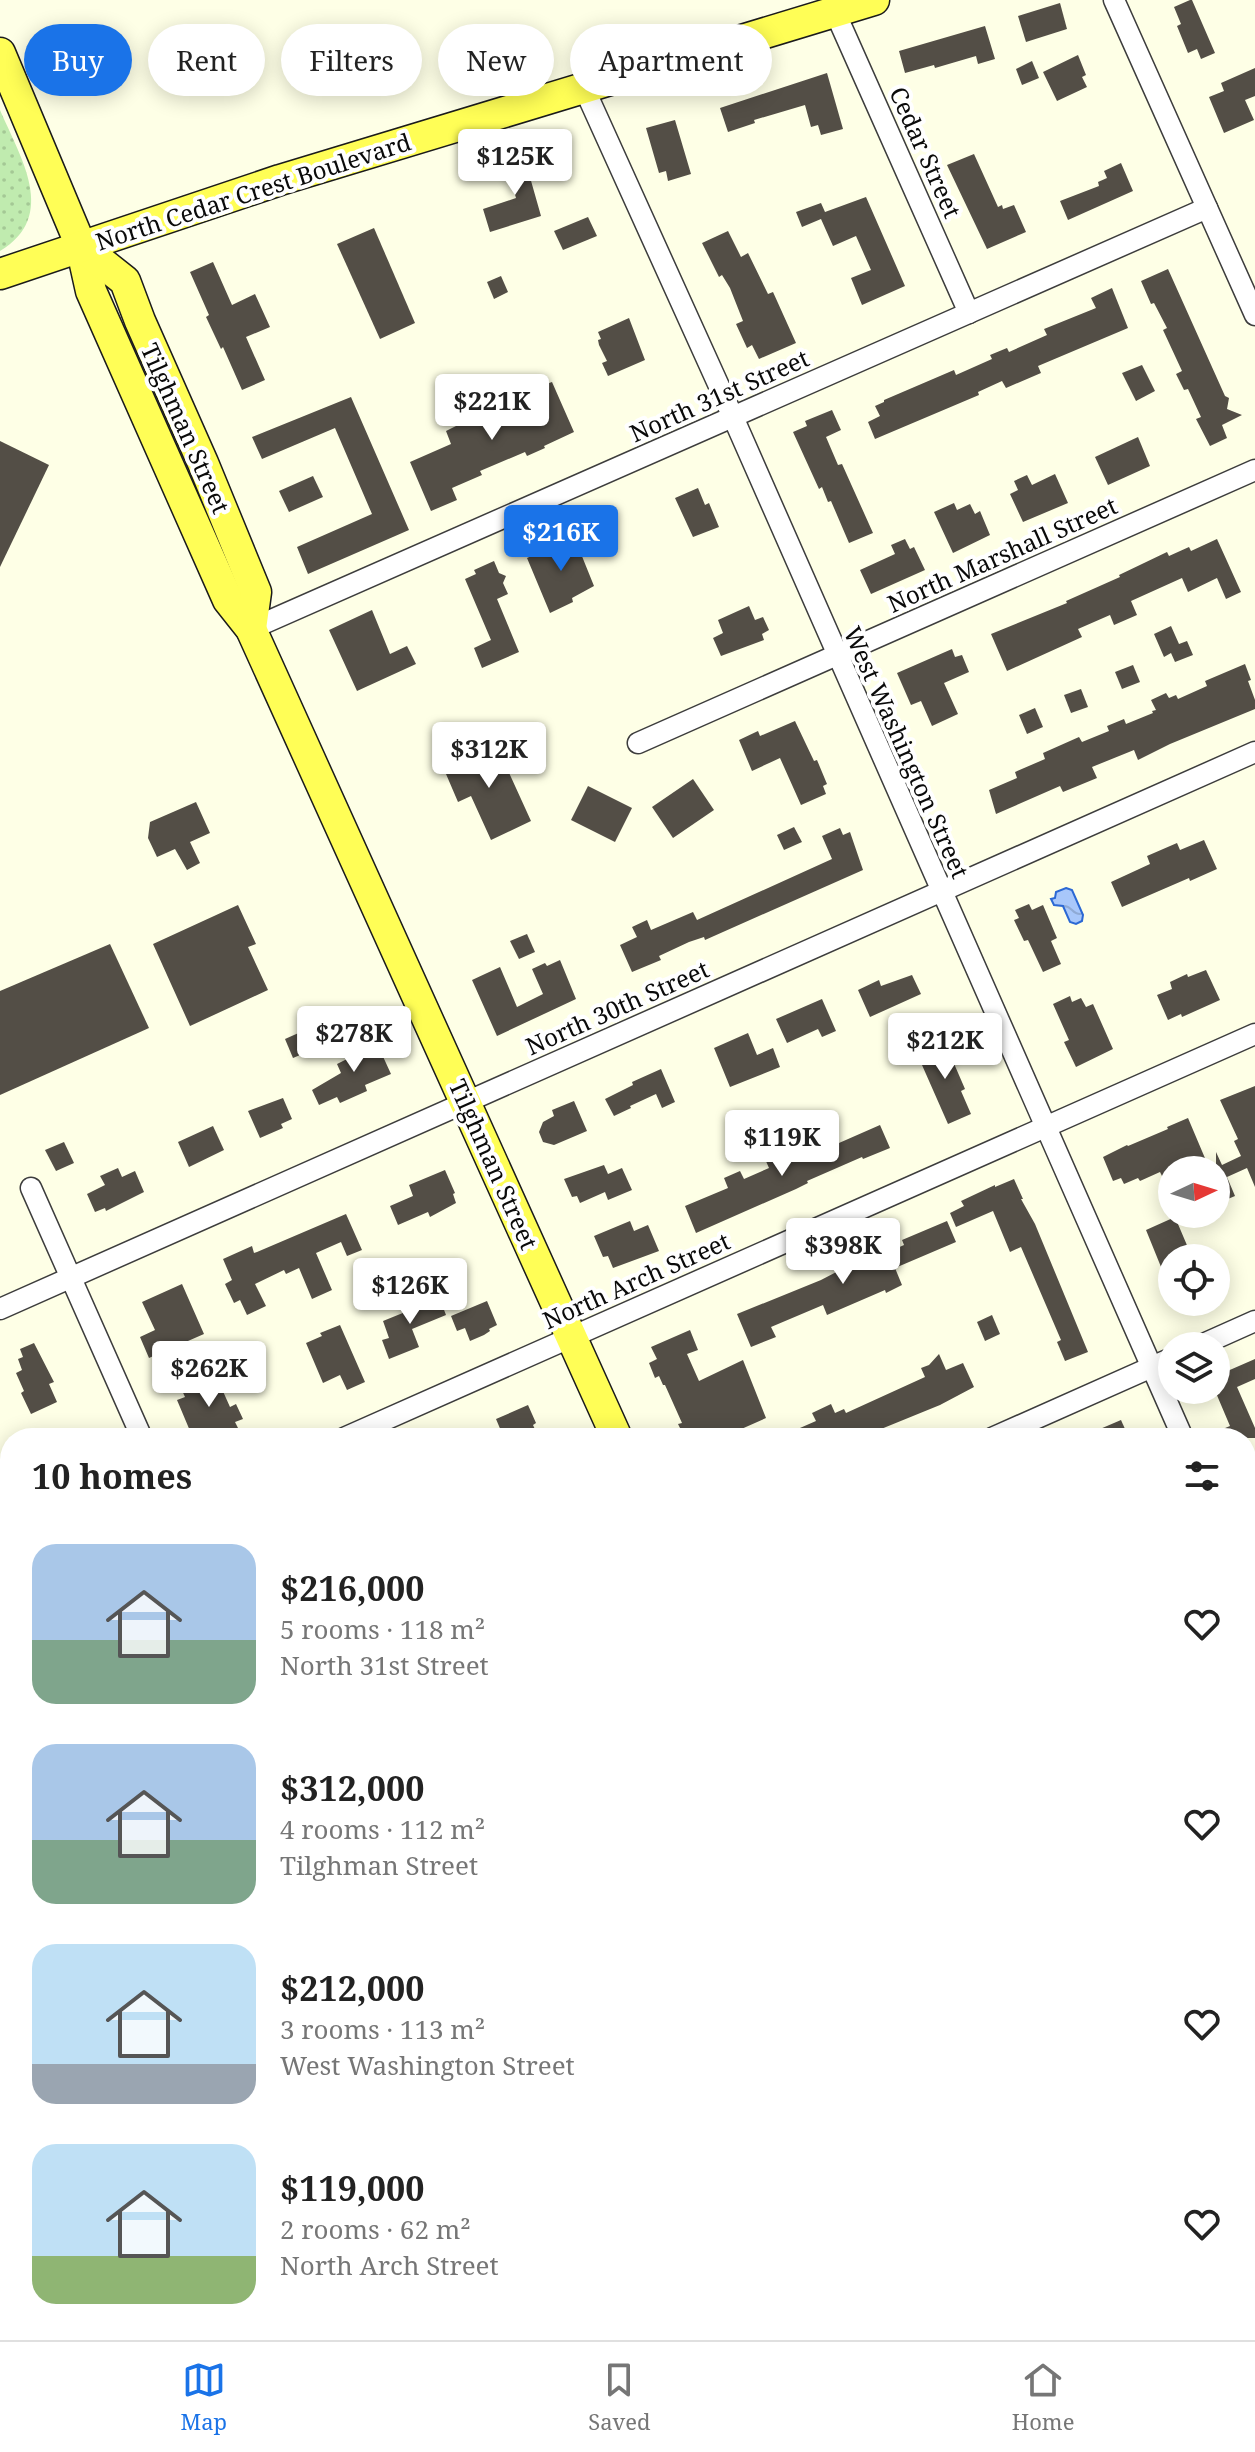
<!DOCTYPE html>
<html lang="en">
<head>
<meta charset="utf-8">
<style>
  body { margin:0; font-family:"Noto Serif",serif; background:#f2f2f2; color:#222; height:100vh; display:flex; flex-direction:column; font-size:30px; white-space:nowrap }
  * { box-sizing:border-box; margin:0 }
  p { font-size:26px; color:#767676 }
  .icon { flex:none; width:44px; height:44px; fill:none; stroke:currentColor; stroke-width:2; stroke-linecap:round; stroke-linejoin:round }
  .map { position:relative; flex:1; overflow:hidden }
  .sheet { position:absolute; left:0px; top:1428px; width:1256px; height:912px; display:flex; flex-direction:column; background:#fff; border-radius:32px 32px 0 0; box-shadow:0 4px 20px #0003 }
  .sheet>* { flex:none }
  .hud { position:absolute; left:24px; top:24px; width:800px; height:72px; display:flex; gap:16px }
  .needle { width:52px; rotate:86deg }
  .tools { position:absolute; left:1158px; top:1156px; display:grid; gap:16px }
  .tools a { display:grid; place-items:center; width:72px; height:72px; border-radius:50%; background:#fff; box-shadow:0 4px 20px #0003; font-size:40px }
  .price { position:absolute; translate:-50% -68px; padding:0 18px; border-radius:8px; background:#fff; color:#222; font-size:26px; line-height:52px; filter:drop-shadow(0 2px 4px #0008) }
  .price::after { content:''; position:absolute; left:50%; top:48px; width:24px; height:18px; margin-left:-12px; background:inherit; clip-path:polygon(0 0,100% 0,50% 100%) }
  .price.current { background:#1a73e8; color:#fff }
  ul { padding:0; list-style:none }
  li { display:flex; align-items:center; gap:24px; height:200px; padding:0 32px }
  li span { display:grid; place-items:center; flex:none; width:224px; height:160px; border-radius:24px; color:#555 }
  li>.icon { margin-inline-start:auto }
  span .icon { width:96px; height:96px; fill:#fffc; stroke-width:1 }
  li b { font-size:34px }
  h2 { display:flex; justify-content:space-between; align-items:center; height:96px; padding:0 32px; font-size:34px }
  .tag { padding:0 28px; border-radius:36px; background:#fff; box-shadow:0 4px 20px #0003; font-size:28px; line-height:72px }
  .tag.current { background:#1a73e8; color:#fff }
  .tabs { display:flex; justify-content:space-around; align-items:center; height:112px; border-top:2px solid #e0e0e0; background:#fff; font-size:22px; color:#767676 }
  .tabs a { display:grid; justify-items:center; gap:4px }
  .tabs .current { color:#1a73e8 }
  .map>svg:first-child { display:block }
  .green { fill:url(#green-dots) }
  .water { fill:url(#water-waves); stroke:#2b68d4; stroke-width:2 }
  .building { fill:#534e46 }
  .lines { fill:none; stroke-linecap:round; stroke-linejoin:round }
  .minor-casing { stroke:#3d3d3d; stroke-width:23 }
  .tertiary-casing { stroke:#3d3d3d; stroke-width:27 }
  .primary-casing { stroke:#1b1b1b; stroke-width:33 }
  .minor { stroke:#fff; stroke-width:20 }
  .tertiary { stroke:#fff; stroke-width:24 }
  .primary { stroke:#fffe56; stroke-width:30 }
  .labels { text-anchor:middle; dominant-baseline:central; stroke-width:8; stroke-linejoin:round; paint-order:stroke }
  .street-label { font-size:24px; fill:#0a0a0a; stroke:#fff }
</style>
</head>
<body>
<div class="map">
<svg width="1255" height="2340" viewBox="0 0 1255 2340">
  <defs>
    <pattern id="green-dots" width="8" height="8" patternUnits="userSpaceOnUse" patternTransform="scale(2)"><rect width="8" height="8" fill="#c0ebaf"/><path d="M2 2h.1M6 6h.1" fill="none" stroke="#a4c895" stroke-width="1.8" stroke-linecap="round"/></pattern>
    <pattern id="water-waves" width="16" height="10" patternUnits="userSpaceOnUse" patternTransform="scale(2)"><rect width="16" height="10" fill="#a8c7fa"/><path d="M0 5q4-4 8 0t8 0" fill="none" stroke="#8faad5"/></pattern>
  </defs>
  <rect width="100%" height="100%" fill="#feffe6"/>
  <path class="green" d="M0 110C20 157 59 216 0 251Z"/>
  <path class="water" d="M1066 888 1072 890 1083 915 1082 921 1076 924 1070 922 1063 906 1054 905 1051 899 1055 898 1056 892Z"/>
  <g class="building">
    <path d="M1190 0H1192L1215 53 1201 59 1197 49 1188 53 1177 26 1181 24 1174 7Z"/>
    <path d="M1060 3 1067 29 1026 42 1018 16Z"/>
    <path d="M985 26 995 59 978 64 976 56 935 68 934 65 905 73 899 51Z"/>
    <path d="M1078 55 1086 75 1082 77 1087 87 1057 101 1043 72Z"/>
    <path d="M1032 61 1039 78 1022 85 1016 69Z"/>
    <path d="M1255 68V96L1245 100 1254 120 1224 133 1209 97 1224 91 1221 83Z"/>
    <path d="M827 73 843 129 821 135 818 125 811 127 805 105 754 120 755 123 728 132 720 108Z"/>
    <path d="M675 120 691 174 668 181 666 171 659 173 646 128Z"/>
    <path d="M522 149 541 216 490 232 483 209 516 198 503 155Z"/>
    <path d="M974 154 998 207 1002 205 1003 209 1014 205 1026 232 987 249 947 165Z"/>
    <path d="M1121 163 1133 191 1068 220 1060 201 1099 186 1098 182 1107 178 1104 171Z"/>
    <path d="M866 197 905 286 862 305 851 278 871 270 856 236 833 246 821 219 802 227 796 212 821 203 825 212Z"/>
    <path d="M588 217 597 236 563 250 554 231Z"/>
    <path d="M374 228 415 323 380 339 337 244Z"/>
    <path d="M728 231 741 257 748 253 768 294 773 292 796 343 759 359 752 345 747 348 736 324 743 321 730 288 722 275 719 277 702 243Z"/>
    <path d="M213 262 232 305 255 294 270 327 246 337 265 380 242 390 223 347 221 349 206 317 209 315 190 272Z"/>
    <path d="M1168 269 1225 396 1229 398 1227 409 1242 415 1222 425 1227 438 1210 446 1196 419 1201 417 1188 389 1184 390 1176 374 1182 371 1163 330 1167 328 1154 303 1151 304 1141 281Z"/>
    <path d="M501 276 508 292 494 299 487 282Z"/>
    <path d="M1112 288 1128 328 1038 366 1041 373 1006 388 1002 381 978 392 979 395 875 439 868 422 880 416 875 406 884 402V400L954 370 956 375 992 359 990 355 1007 348 1009 352 1047 335 1044 329 1096 308 1091 298Z"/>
    <path d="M629 318 645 360 608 376 602 363 607 361 599 345 598 340 601 339 598 332Z"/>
    <path d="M1142 365 1155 391 1136 401 1122 373Z"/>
    <path d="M552 382 574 432 544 446 545 448 527 456 525 452 480 471 482 475 452 488 457 500 431 511 410 462 451 444 446 431 468 420 467 416 490 408 491 410 526 395 524 392Z"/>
    <path d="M351 397 409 530 308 574 297 547 372 514 335 428 262 459 252 437Z"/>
    <path d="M832 410 841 430 826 437 838 465 842 464 873 533 849 543 831 501 828 502 822 487 819 489 793 432 807 426 805 421Z"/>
    <path d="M1138 437 1150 466 1108 485 1095 457Z"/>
    <path d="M0 441 49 465 0 567Z"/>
    <path d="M1055 474 1068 503 1023 522 1010 494 1018 490 1014 481 1027 475 1032 485Z"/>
    <path d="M313 476 323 497 289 512 279 491Z"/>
    <path d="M698 488 705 505 709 503 719 527 693 537 675 498Z"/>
    <path d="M954 503 957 510 970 504 975 514 980 511 990 535 953 553 934 512Z"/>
    <path d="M573 534 594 586 572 598 573 602 550 613 527 558 556 545 555 542Z"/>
    <path d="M905 539 910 549 914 547 925 570 871 594 860 570 895 554 891 545Z"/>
    <path d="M1217 539 1241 592 1226 599 1217 578 1188 592 1182 578 1131 601 1137 615 1114 625 1110 615 1078 629 1082 637 1007 671 991 634 1067 603 1066 601 1120 577 1119 575 1167 552 1169 556 1189 547 1191 551Z"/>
    <path d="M494 561 499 573 506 576 503 583 508 594 497 599 519 652 482 668 474 648 491 640 465 579 476 574 474 570Z"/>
    <path d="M749 606 755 620 763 617 769 630 762 634 764 640 721 656 713 638 723 633 718 620Z"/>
    <path d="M372 610 390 654 407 646 416 664 357 691 329 630Z"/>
    <path d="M1171 626 1179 644 1187 641 1193 655 1175 662 1171 653 1164 657 1154 634Z"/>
    <path d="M952 649 955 657 962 655 969 672 944 683 958 714 932 726 921 701 911 705 897 673Z"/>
    <path d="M1245 664 1251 680 1248 681 1255 700V709L1170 744 1138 760 1134 750 1092 767 1097 778 1063 792 1060 786 996 814 989 790 1017 778 1015 772 1045 759 1043 753 1079 737 1082 742 1109 731 1107 726 1124 719 1126 724 1153 713 1152 711 1156 710 1151 700 1166 693 1169 698 1176 695 1178 699 1207 686 1205 681Z"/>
    <path d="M1133 665 1140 682 1122 689 1115 672Z"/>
    <path d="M1081 689 1088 707 1071 713 1064 695Z"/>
    <path d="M1035 708 1043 727 1027 734 1019 715Z"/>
    <path d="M795 721 814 761 817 760 827 784 823 786 826 794 801 805 780 758 752 771 739 740 758 731 760 736Z"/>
    <path d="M496 744 531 821 491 840 471 796 458 802 443 767Z"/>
    <path d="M693 779 714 810 673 838 652 807Z"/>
    <path d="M588 786 632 808 615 842 571 820Z"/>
    <path d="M196 802 210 833 190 842 200 863 187 870 175 849 157 857 148 838 150 822Z"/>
    <path d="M794 827 802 842 784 850 777 835Z"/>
    <path d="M840 828 843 835 850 832 863 870 705 940 704 937 689 942 659 956 661 960 632 972 620 945 637 937 632 927 647 920 651 930 693 912 697 920 832 859 822 836Z"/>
    <path d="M1204 840 1217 869 1190 881 1189 878 1122 907 1111 882 1150 864 1147 856 1177 843 1180 850Z"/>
    <path d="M1029 904 1032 910 1043 905 1057 938 1051 941 1061 964 1043 972 1028 940 1024 941 1014 920 1019 918 1015 910Z"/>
    <path d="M238 905 256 944 248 947 268 990 190 1026 153 944Z"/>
    <path d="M527 934 535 952 519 959 510 941Z"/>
    <path d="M110 944 149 1028 0 1095V991Z"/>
    <path d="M560 960 576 999 497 1036 472 980 500 967 517 1007 543 994 532 969 545 963 547 966Z"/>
    <path d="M1206 970 1220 1000 1182 1017 1181 1014 1168 1020 1157 995 1172 989 1170 982 1187 974 1188 977Z"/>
    <path d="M912 975 921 994 870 1017 858 990 879 980 881 986Z"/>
    <path d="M1070 996 1072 1002 1081 998 1086 1007 1093 1004 1113 1049 1076 1067 1064 1042 1069 1040 1053 1004Z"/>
    <path d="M822 999 836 1031 822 1037 818 1029 787 1043 776 1019Z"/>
    <path d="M303 1031 312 1050 293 1058 285 1039Z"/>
    <path d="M748 1033 757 1055 773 1048 780 1067 730 1087 714 1048Z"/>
    <path d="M372 1038 378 1051 380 1050 391 1074 365 1085 367 1091 340 1103 337 1097 319 1105 312 1090 341 1073 337 1064 351 1057 348 1050Z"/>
    <path d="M940 1039 947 1053 949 1052 965 1089 961 1091 971 1114 948 1124 922 1065 925 1064 919 1049Z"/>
    <path d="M661 1069 675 1102 662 1108 656 1094 630 1106 631 1108 614 1116 605 1099 633 1085 632 1082Z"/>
    <path d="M1255 1086V1187L1247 1168 1227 1177 1235 1196 1216 1204V1170H1213L1216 1168V1152L1222 1165 1241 1156 1234 1141 1238 1139 1220 1100Z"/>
    <path d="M283 1098 292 1119 281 1124 283 1128 260 1138 248 1111Z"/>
    <path d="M574 1101 587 1131 554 1145 543 1142 539 1132 543 1122 554 1116 552 1110Z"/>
    <path d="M1188 1118 1210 1170H1172V1196L1160 1172 1140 1181 1138 1178 1124 1184 1121 1178 1113 1181 1103 1157 1127 1145 1128 1146 1168 1129 1167 1127Z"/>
    <path d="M880 1125 890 1148 863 1159 862 1157 807 1181 808 1183 796 1189 696 1233 685 1206 728 1188 724 1178 740 1171 744 1179 769 1168 765 1159 792 1147 797 1158 838 1140 839 1143Z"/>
    <path d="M213 1126 224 1150 189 1167 178 1142Z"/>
    <path d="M64 1142 74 1163 56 1171 45 1150Z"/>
    <path d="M604 1165 608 1174 622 1168 632 1190 608 1200 605 1192 580 1203 577 1196 572 1197 564 1179Z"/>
    <path d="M118 1168 122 1177 135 1171 144 1192 106 1211 105 1208 95 1212 87 1194 105 1185 100 1176Z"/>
    <path d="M445 1170 455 1193 453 1194 456 1203 430 1217 428 1212 398 1225 390 1206 413 1196 409 1185Z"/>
    <path d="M1014 1179 1023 1199H1021L1035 1224 1088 1352 1065 1361 1057 1342 1061 1340 1021 1247 1010 1252 993 1211 956 1227 950 1213 964 1206 961 1201 995 1185V1187Z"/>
    <path d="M346 1214 362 1250 347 1256 341 1242 316 1253 332 1290 312 1299 299 1268 286 1274 284 1270 255 1284 266 1306 247 1315 240 1300 234 1303 225 1284 232 1280 223 1259 252 1246 254 1253 257 1252Z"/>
    <path d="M1175 1217 1189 1250 1172 1257V1294L1146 1230Z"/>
    <path d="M630 1221 634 1231 648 1225 659 1251 613 1268 608 1256 603 1257 594 1236Z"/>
    <path d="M947 1221 956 1242 895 1268 902 1285 886 1293 885 1290 827 1315 823 1305 771 1327 776 1337 751 1347 737 1314 821 1280 844 1268 846 1271 904 1245 902 1240Z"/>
    <path d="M182 1284 204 1334 149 1358 140 1337 155 1330 142 1302Z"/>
    <path d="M438 1294 446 1315 412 1329 419 1347 389 1359 382 1340 389 1338 383 1321 420 1306 419 1302Z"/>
    <path d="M487 1301 497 1325 489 1329 490 1331 484 1335 470 1341 465 1328 457 1331 451 1316Z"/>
    <path d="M992 1315 1000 1334 985 1341 977 1322Z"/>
    <path d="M340 1325 365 1382 347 1390 340 1375 323 1383 306 1343 322 1336 320 1333Z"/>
    <path d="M690 1330 698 1350 687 1354 699 1381 743 1360 766 1418 721 1438H685L678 1424 682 1423 665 1385H663L659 1376 655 1378 649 1363 657 1359 651 1347Z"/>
    <path d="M34 1343 54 1382 49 1384 57 1402 31 1414 21 1393 24 1391 16 1373 22 1370 18 1359 23 1357 20 1349Z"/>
    <path d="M939 1354 946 1370 963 1363 974 1387 940 1405 859 1438H777L816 1421 812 1413 831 1404 835 1413 844 1409 846 1413 925 1377 921 1368 929 1365Z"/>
    <path d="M1255 1359V1379L1237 1387 1255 1428V1438H1201L1230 1426 1216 1393V1376Z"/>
    <path d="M213 1369 230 1407 236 1404 243 1419 235 1422 243 1438H193L177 1400 185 1397 179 1384Z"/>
    <path d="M528 1405 536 1423 533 1425 537 1434 527 1438H504L496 1419Z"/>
    <path d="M1121 1420 1129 1438H1079Z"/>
  </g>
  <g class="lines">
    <defs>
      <g id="minor">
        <path d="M1114 0 1255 315"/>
        <path d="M835 12 969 313"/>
        <path d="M584 88 733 417 1183 1438"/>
        <path d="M251 629 1207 208"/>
        <path d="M638 743 1255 470"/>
        <path d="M31 1188 142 1438"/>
        <path d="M0 1309 1255 752"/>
        <path d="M1199 1346 1255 1321"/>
        <path d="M344 1438 1255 1034"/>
        <path d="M992 1438 1172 1358"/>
        <path d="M1246 1581 1255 1601"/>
        <path d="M0 1591 10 1586"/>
        <path d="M0 1879 10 1874"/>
        <path d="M1246 1892 1255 1888"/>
        <path d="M0 2149 10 2172"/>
        <path d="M1246 2175 1255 2171"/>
        <path d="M80 2330 84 2340"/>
        <path d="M537 2330 541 2340"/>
        <path d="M235 2340 258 2330"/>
      </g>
      <path id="tertiary" d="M0 1851 10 1854"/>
      <g id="primary">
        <path d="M0 53 81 246 91 291 228 600 251 629 617 1438"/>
        <path d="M81 246 125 281 140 321 203 463 256 592 251 629"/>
        <path d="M0 274 280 180 874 0"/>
        <path d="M1012 2330 1016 2340"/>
      </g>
    </defs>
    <use href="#minor" class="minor-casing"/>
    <use href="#tertiary" class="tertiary-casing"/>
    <use href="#primary" class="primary-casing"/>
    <use href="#minor" class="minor"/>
    <use href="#tertiary" class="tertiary"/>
    <use href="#primary" class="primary"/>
  </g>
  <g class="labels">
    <g class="street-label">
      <text transform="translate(926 152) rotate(66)">Cedar Street</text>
      <text transform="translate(253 191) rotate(-18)">North Cedar Crest Boulevard</text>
      <text transform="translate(719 395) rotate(-24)">North 31st Street</text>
      <text transform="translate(186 428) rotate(66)">Tilghman Street</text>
      <text transform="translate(1002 554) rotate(-24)">North Marshall Street</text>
      <text transform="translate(907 752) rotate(66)">West Washington Street</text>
      <text transform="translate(617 1007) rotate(-24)">North 30th Street</text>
      <text transform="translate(494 1164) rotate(66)">Tilghman Street</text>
      <text transform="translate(636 1280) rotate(-24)">North Arch Street</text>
    </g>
  </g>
</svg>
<div class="tools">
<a><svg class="needle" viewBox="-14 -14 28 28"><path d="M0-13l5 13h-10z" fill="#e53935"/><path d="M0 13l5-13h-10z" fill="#767676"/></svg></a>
<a><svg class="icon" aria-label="locate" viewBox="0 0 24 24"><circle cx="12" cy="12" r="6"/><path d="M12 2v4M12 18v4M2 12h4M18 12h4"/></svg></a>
<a><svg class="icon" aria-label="layers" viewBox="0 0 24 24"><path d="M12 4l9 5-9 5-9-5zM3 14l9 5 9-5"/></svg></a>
</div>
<b class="price" style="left:515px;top:197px">$125K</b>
<b class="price" style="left:492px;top:442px">$221K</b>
<b class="price current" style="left:561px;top:573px">$216K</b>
<b class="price" style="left:489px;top:790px">$312K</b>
<b class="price" style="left:354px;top:1074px">$278K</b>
<b class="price" style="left:945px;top:1081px">$212K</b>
<b class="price" style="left:782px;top:1178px">$119K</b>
<b class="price" style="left:843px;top:1286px">$398K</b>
<b class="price" style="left:410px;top:1326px">$126K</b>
<b class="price" style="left:209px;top:1409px">$262K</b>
<div class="hud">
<a class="tag current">Buy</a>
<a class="tag">Rent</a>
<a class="tag">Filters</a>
<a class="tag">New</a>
<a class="tag">Apartment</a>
</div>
<section class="sheet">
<h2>10 homes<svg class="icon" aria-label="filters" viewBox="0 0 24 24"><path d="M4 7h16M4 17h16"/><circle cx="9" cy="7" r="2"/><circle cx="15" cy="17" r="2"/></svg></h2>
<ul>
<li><span style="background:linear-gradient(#a9c7e8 60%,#7fa58c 0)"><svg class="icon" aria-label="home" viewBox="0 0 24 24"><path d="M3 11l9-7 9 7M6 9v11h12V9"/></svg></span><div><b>$216,000</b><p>5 rooms · 118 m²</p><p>North 31st Street</p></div><svg class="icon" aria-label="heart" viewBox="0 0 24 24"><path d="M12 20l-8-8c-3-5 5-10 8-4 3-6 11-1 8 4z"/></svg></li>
<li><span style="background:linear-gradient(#a9c7e8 60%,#7fa58c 0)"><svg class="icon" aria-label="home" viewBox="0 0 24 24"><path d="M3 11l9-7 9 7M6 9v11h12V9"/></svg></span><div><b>$312,000</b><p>4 rooms · 112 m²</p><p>Tilghman Street</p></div><svg class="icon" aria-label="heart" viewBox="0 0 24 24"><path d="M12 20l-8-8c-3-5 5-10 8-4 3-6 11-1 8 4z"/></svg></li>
<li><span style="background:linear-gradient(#bfe0f5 75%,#9aa5b1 0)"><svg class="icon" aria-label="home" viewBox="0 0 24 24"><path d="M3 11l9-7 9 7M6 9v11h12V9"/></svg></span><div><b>$212,000</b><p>3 rooms · 113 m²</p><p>West Washington Street</p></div><svg class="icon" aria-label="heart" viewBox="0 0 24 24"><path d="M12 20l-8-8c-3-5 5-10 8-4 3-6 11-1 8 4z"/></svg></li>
<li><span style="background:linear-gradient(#bfe0f5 70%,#8fb573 0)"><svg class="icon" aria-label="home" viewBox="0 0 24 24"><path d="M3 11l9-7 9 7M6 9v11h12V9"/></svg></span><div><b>$119,000</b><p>2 rooms · 62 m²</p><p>North Arch Street</p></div><svg class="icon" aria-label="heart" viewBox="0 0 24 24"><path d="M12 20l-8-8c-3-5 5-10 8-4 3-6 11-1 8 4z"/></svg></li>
</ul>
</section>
</div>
<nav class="tabs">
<a class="current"><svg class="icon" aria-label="map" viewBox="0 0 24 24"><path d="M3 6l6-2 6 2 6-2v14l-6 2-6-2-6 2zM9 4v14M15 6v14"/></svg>Map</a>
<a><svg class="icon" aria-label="saved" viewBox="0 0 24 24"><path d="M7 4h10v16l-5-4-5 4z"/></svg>Saved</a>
<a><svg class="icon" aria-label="home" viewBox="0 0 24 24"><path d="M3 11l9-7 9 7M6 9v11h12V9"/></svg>Home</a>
</nav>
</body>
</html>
